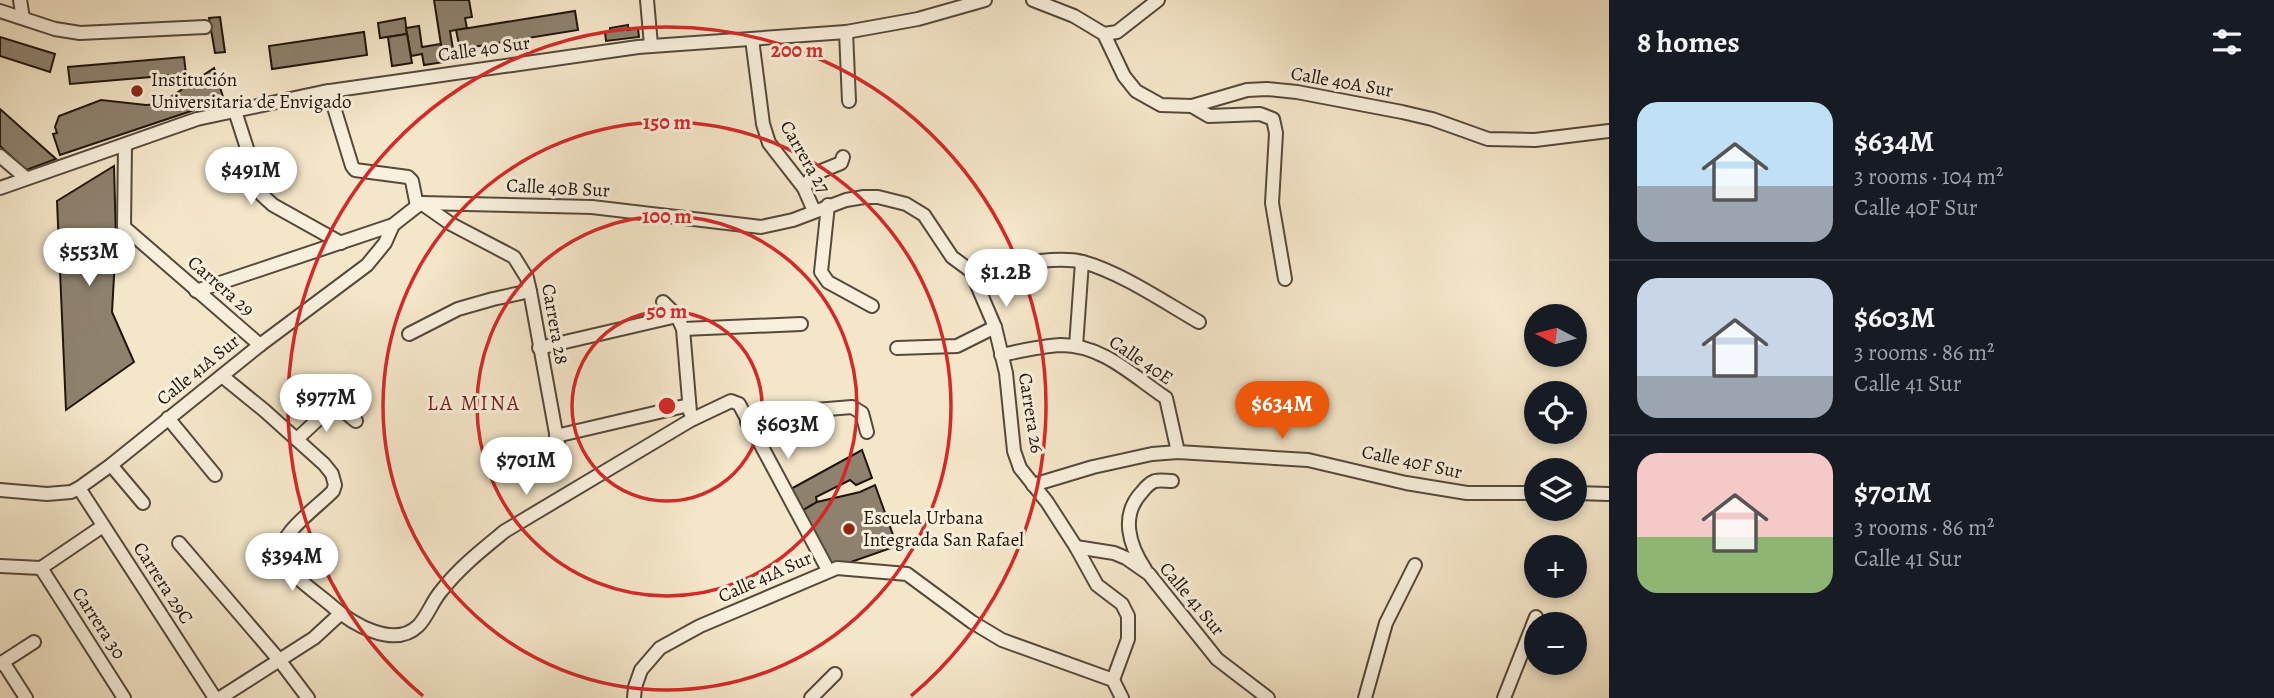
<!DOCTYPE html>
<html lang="en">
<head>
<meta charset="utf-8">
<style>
  body { margin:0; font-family:Alegreya,serif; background:#20242c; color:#f1f3f6; height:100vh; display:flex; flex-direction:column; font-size:26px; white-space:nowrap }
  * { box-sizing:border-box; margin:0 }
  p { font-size:23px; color:#9ea1a6 }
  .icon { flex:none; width:38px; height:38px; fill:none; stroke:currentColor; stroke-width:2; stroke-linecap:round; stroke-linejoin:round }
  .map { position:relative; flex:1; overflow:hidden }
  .drawer { display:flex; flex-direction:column; background:#171b24; width:665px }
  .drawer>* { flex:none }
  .needle { width:46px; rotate:277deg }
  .fabs { position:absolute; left:1524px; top:304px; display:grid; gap:14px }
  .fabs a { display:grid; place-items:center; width:63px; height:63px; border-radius:50%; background:#171b24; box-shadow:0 4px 10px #0003; font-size:35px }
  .price { position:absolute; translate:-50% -60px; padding:0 16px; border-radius:24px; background:#fff; color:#222; font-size:23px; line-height:46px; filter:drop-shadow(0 2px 4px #0008) }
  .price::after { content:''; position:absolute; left:50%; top:42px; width:21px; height:16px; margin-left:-10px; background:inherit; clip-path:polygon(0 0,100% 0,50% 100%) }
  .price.active { background:#ea580c; color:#fff }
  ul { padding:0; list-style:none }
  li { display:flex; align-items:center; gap:21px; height:175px; padding:0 28px }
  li+li { border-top:2px solid #363941 }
  li span { display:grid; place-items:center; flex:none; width:196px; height:140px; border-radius:21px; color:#555 }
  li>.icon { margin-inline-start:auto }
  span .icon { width:84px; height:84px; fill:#fffc; stroke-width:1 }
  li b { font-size:30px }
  h2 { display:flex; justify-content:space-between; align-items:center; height:84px; padding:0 28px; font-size:30px }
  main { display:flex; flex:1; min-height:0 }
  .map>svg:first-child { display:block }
  .building { fill:#8e826e; stroke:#20150c; stroke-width:2 }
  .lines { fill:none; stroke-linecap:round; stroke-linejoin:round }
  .street-casing { stroke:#55493b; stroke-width:16 }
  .street { stroke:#f8efdc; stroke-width:12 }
  .ring { fill:none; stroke:#d62828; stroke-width:3.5 }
  .poi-dot { fill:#8f2418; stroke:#f8efdc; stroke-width:2.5 }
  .labels { text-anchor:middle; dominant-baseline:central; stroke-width:6; stroke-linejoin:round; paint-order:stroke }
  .street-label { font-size:19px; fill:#20150c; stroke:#f8efdc }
  .poi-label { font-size:19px; fill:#20150c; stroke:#f8efdc; text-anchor:start }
  .neighbourhood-label { font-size:21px; letter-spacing:2px; fill:#7a1f14; stroke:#f8efdc }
  .centre { fill:#d62828; stroke:#f8efdc; stroke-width:3.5 }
  .ring-label { font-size:21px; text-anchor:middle; font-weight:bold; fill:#d62828; stroke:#f8efdc; stroke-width:6; stroke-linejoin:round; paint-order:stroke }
</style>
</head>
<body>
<main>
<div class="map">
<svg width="1609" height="698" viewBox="0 0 1609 698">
  <rect width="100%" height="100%" fill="#f4e6c9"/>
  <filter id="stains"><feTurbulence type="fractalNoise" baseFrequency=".00286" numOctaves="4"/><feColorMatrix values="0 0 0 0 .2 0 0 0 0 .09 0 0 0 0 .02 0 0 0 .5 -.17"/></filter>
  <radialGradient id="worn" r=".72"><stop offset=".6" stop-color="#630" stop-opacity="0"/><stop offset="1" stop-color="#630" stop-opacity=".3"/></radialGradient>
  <g class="building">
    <path d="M434 0H469L472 17 465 18 467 28 450 31 453 49 442 51Z"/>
    <path d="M575 11 578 30 460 49 456 30Z"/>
    <path d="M220 17 225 52 215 53 209 18Z"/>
    <path d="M405 18 407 34 380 38 378 23Z"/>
    <path d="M628 25V30L638 28 639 37 606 41 605 32H610V28Z"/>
    <path d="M419 26 422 47 441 44 444 62 424 65 422 54 411 56 406 28Z"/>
    <path d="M364 32 367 55 272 69 269 46Z"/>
    <path d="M407 34 412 63 392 66 388 37Z"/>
    <path d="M0 37 55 54 50 72 0 56Z"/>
    <path d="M184 57 186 74 70 84 68 67Z"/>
    <path d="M214 68 224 100 60 155 53 134 57 133 55 127 59 116 101 100 146 105 160 104Z"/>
    <path d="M0 109 56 159 26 170 0 146Z"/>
    <path d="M114 166 116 241 112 312 134 362 66 410 57 201Z"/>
    <path d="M862 450 872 478 856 485 850 480 816 497 817 502 800 512 789 490Z"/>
    <path d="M875 485 897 546 828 570 800 512 817 502 860 492Z"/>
  </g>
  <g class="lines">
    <defs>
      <g id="street">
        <path d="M20 0 23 18"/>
        <path d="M647 0 651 45"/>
        <path d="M1033 0 1074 16 1104 34 1124 76 1136 91 1161 105 1192 106 1247 90 1267 89 1297 92 1402 112 1432 119 1488 139 1535 140 1609 131"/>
        <path d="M0 11 55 29 80 33 205 27"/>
        <path d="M846 32 849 101"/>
        <path d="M1104 34 1117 32 1158 0"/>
        <path d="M752 39 763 124 769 143 804 188 814 211"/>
        <path d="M329 91 352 166 355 170 408 177 412 181 417 206"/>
        <path d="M1192 106 1209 116 1260 114 1273 119 1276 133 1272 203 1285 279"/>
        <path d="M235 111 262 195 273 205 341 243"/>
        <path d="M125 145 124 227 260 345"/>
        <path d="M0 156 26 178"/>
        <path d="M0 188 197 119 323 92 638 47 846 32 918 19 985 0"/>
        <path d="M804 188 814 174 841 163 843 157"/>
        <path d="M421 203 451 224 514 257 527 278 530 291 562 466"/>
        <path d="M828 205 821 272 828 282 872 306"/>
        <path d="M971 271C1000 267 1055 255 1083 262 1122 273 1164 302 1199 322"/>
        <path d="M196 291 393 225 421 203 592 207 761 227 793 220 846 200 864 197H878L906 204 924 215 952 257 971 271 995 327 1006 373 1014 451 1020 468 1047 502 1076 547 1097 585 1122 604 1128 616V639L1113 680"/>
        <path d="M663 302 677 316 683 329 690 412"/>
        <path d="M683 329 801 324"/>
        <path d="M409 334 458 309 493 299 530 291"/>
        <path d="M1076 346 1082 262"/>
        <path d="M539 348 677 316"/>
        <path d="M897 348 957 346 995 327"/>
        <path d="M1001 355C1021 351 1041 346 1061 345 1103 345 1133 376 1166 398L1178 452"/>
        <path d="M222 376 265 411 324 464 332 474 335 485 333 491C318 507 276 535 280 558 290 575 317 593 332 606 352 624 394 649 418 626 428 616 432 601 442 590 460 567 483 549 505 531L691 420 731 401 739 404 828 570"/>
        <path d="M168 418 215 475"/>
        <path d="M747 422 779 413 852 407 862 413 867 432"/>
        <path d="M556 436 689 405"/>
        <path d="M297 439 327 411 345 412 356 421"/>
        <path d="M111 465 143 503"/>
        <path d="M1033 485 1093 467 1152 454 1178 452 1308 460 1406 483 1467 493H1536"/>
        <path d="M79 488 215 698"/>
        <path d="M0 490 47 494 71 492 79 488 111 465 260 345 367 265 385 243 393 225"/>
        <path d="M1575 493 1609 494"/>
        <path d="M179 543 280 661 308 698"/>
        <path d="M1076 547 1114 553 1126 558 1149 574 1217 659 1268 698"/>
        <path d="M0 566 41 568 103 526"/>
        <path d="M41 568 124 698"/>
        <path d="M1145 569C1129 545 1120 515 1142 492 1145 488 1150 483 1155 481 1160 480 1167 481 1172 481"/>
        <path d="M3 662 26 698"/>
        <path d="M0 664 34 642"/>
        <path d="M220 698 314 638 340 614"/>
        <path d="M634 698 635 687 641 670 660 648 700 626 837 568 907 574 972 622 1002 640 1113 680 1122 698"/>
        <path d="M811 698 835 674"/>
        <path d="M1365 698 1386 623 1415 565"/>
        <path d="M1504 698 1536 617"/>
      </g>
    </defs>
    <use href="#street" class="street-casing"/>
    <use href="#street" class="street"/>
  </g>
  <g class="ring">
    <circle cx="667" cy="406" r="95"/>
    <circle cx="667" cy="406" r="190"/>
    <circle cx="667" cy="406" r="284"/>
    <path d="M423 696A379 379 0 1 1 911 696"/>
  </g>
  <g class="poi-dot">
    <circle cx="137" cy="91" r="7"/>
    <circle cx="849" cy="529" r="7"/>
  </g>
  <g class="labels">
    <g class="street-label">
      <text transform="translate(484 49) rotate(-8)">Calle 40 Sur</text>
      <text transform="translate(1342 82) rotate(10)">Calle 40A Sur</text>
      <text transform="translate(805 157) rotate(60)">Carrera 27</text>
      <text transform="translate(558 188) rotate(3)">Calle 40B Sur</text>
      <text transform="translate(221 286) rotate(41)">Carrera 29</text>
      <text transform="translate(555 324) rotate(80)">Carrera 28</text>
      <text transform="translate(1141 360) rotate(34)">Calle 40E</text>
      <text transform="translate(198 370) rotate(-39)">Calle 41A Sur</text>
      <text transform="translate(1031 413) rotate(81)">Carrera 26</text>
      <text transform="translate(1412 462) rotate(12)">Calle 40F Sur</text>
      <text transform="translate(765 577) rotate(-24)">Calle 41A Sur</text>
      <text transform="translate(163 583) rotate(57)">Carrera 29C</text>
      <text transform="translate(1192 599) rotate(50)">Calle 41 Sur</text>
      <text transform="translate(99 623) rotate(57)">Carrera 30</text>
    </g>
    <g class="poi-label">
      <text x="151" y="80">Institución<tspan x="151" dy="22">Universitaria de Envigado</tspan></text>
      <text x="863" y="518">Escuela Urbana<tspan x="863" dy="22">Integrada San Rafael</tspan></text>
    </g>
    <g class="neighbourhood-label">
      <text x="474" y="403">LA MINA</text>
    </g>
  </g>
  <circle cx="667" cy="406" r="10" class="centre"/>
  <g class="ring-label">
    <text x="797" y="57">200 m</text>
    <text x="667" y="129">150 m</text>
    <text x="667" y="223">100 m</text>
    <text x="667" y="318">50 m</text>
  </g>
  <rect width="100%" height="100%" filter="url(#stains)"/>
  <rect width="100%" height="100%" fill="url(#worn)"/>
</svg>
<div class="fabs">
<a><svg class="needle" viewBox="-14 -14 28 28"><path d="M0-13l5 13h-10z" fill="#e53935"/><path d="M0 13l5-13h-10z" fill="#9ea1a6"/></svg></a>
<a><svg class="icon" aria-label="locate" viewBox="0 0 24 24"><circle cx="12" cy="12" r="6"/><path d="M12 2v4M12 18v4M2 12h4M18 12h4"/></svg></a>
<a><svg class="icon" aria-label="layers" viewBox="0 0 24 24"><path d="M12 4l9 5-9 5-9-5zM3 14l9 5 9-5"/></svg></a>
<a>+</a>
<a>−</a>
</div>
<b class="price" style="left:251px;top:207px">$491M</b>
<b class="price" style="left:89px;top:288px">$553M</b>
<b class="price" style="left:1006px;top:309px">$1.2B</b>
<b class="price" style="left:326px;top:434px">$977M</b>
<b class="price active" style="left:1282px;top:441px">$634M</b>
<b class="price" style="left:788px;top:461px">$603M</b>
<b class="price" style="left:526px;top:497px">$701M</b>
<b class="price" style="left:292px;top:593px">$394M</b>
</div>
<section class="drawer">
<h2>8 homes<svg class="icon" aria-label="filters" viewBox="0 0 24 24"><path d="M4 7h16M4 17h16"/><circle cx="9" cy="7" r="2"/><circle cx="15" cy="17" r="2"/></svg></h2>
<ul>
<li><span style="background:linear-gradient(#bfe0f5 60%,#9aa5b1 0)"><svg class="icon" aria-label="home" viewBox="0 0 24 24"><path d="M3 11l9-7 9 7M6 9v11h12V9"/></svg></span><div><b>$634M</b><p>3 rooms · 104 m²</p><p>Calle 40F Sur</p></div></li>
<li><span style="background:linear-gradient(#c9d6e8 70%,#9aa5b1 0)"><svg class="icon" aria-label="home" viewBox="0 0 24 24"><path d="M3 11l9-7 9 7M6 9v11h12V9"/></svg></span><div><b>$603M</b><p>3 rooms · 86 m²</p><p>Calle 41 Sur</p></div></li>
<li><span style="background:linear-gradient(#f6c9c9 60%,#8fb573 0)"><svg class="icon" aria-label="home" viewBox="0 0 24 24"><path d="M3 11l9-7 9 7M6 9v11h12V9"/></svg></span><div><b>$701M</b><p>3 rooms · 86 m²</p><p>Calle 41 Sur</p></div></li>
</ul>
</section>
</main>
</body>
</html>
